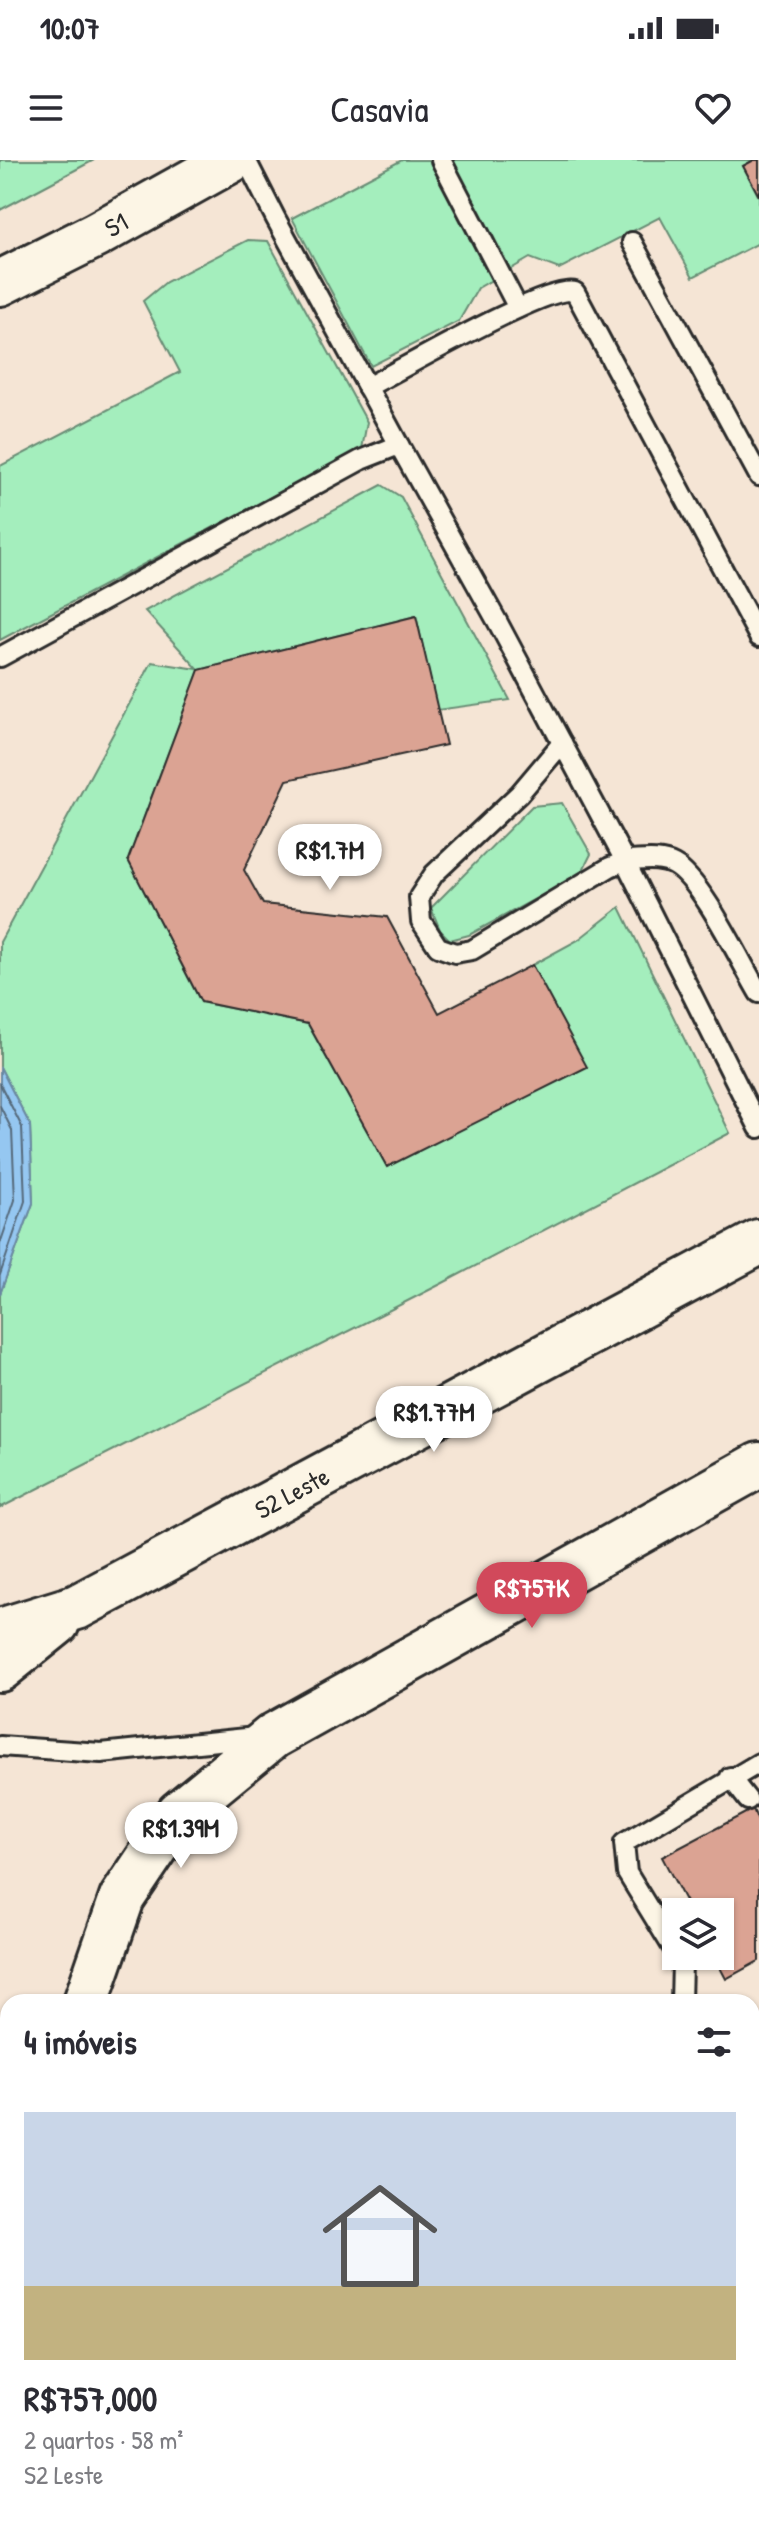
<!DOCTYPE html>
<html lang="pt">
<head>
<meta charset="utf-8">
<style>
  body { margin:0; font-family:"Patrick Hand",sans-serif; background:#f7f7f7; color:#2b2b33; height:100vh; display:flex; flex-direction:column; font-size:30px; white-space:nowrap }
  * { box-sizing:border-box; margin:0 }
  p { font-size:26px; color:#7c7c81 }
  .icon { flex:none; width:44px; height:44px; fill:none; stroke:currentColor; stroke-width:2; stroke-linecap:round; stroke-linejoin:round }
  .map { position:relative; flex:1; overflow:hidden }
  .details { position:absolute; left:0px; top:1834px; width:760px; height:536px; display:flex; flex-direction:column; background:#fff; border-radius:24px 24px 0 0; box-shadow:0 2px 6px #0004 }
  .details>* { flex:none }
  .fabs { position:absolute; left:662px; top:1738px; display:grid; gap:16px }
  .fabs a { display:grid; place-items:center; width:72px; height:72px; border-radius:0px; background:#fff; box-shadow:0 2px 6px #0004; font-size:40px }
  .price { position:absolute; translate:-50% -68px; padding:0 18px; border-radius:28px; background:#fff; color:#222; font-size:26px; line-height:52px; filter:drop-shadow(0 2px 4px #0008) }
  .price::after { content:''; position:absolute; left:50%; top:48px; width:24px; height:18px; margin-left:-12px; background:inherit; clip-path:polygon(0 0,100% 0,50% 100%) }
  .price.selected { background:#d1495b; color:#fff }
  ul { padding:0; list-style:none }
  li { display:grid; align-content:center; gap:16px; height:424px; padding:0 24px }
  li+li { border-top:2px solid #e1e1e2 }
  li span { display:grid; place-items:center; height:248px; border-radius:0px; color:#555 }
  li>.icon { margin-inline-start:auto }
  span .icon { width:144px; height:144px; fill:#fffc; stroke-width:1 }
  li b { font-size:34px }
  h2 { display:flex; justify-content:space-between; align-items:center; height:96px; padding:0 24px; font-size:34px }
  .status { display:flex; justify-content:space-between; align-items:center; height:56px; padding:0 40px; background:#fff; direction:ltr }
  .status svg { height:22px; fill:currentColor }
  header { display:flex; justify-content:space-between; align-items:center; height:104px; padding:0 24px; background:#fff; font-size:36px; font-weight:600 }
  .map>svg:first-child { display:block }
  .green { fill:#a4eebd; stroke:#688c74; stroke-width:2 }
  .water { fill:#95c7f1; stroke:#6b89a2; stroke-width:2 }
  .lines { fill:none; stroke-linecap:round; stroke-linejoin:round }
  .shore { stroke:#55697a; stroke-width:2 }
  .building { fill:#dba393; stroke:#2b2b2b; stroke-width:2 }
  .service-casing { stroke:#2b2b2b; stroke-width:24 }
  .tertiary-casing { stroke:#2b2b2b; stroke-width:50 }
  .secondary-casing { stroke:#2b2b2b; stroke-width:50 }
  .primary-casing { stroke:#2b2b2b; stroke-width:50 }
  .trunk-casing { stroke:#2b2b2b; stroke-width:50 }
  .service { stroke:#fcf5e5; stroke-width:18 }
  .tertiary { stroke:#fcf5e5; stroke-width:44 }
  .secondary { stroke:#fcf5e5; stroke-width:44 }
  .primary { stroke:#fcf5e5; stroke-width:44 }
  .trunk { stroke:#fcf5e5; stroke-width:44 }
  .labels { text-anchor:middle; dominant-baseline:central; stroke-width:8; stroke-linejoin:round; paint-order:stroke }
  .street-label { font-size:26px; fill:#2b2b2b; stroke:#fcf5e5 }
</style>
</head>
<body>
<div class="status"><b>10:07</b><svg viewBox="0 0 49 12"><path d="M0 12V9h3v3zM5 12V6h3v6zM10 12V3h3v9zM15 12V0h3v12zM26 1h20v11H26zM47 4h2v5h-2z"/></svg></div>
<header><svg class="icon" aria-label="menu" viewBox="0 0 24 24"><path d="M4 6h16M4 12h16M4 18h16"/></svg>Casavia<svg class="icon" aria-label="heart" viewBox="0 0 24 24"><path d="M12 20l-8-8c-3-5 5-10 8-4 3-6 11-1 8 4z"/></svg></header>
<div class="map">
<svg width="759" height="2370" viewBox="0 0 759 2370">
  <rect width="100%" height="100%" fill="#f5e5d5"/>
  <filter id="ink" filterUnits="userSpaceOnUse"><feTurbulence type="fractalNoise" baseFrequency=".0125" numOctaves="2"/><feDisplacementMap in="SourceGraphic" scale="16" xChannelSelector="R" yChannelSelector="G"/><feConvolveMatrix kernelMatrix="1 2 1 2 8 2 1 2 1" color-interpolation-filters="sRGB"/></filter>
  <g filter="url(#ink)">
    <g class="green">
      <path d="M0 0H94L0 50Z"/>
      <path d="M402 0H754L743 6 759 37V83L693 117 660 57 559 109 530 98 478 128 459 161 371 206 292 58Z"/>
      <path d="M248 80 268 81 367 262 362 289 0 480V306L180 212 143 141 166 122Z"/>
      <path d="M382 325 401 337 510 540 437 550 416 456 199 510 128 700 201 842 308 864 387 1007 586 907 532 805 578 780 620 747 730 973 441 1124 0 1348V1134L33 1043 30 965 0 907V782L152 502 198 509 145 451Z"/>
      <path d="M562 643 591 694 581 714 469 775 450 780 440 770 431 748 532 646Z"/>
    </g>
    <path class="water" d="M0 907 30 965 33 1043 0 1134Z"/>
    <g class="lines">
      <g class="shore">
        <path d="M0 924 22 967 25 1041 0 1115"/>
        <path d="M0 946 12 970 15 1040 0 1084"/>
      </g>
    </g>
    <g class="building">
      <path d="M754 0H759V36L743 6Z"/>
      <path d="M416 456 446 585 287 620 244 710 263 744 387 757 439 853 532 805 587 907 387 1007 308 864 201 842 128 700 199 510Z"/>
      <path d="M753 1649 757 1659 759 1657V1801L726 1819 714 1796H720V1752H691L662 1697Z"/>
    </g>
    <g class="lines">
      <defs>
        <g id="service">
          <path d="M441 0 518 148"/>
          <path d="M632 82 759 316"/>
          <path d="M367 227C399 211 549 123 575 132L759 477"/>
          <path d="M399 285 497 461 625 701C641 701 659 697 674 705 702 720 741 803 759 833"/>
          <path d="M0 497 361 300 399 285 276 59 246 0"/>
          <path d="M562 583 519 634 434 714 419 737 421 761 438 787 455 793 472 790 610 707 625 701 759 968"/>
          <path d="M0 1586 101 1593 256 1577"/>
          <path d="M730 1617 748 1640"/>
          <path d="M676 1793 627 1713 624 1683 759 1603"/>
          <path d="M678 1796 682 1803 681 1842"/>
          <path d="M752 2013 759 2024"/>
        </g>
        <path id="tertiary" d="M86 1842 122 1738 179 1653 273 1576 759 1305"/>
        <g id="secondary">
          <path id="s1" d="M0 1471 77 1447 759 1082"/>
          <path d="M0 1509 57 1463"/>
          <path d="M0 1916 8 1930"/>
        </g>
        <g id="primary">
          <path d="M0 2204 8 2208"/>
          <path d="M225 2362 229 2370"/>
        </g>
        <g id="trunk">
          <path id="s2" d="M0 123 96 75 231 0"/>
        </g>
      </defs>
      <use href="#service" class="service-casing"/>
      <use href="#tertiary" class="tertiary-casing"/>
      <use href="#secondary" class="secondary-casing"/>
      <use href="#primary" class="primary-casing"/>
      <use href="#trunk" class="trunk-casing"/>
      <use href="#service" class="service"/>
      <use href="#tertiary" class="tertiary"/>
      <use href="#secondary" class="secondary"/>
      <use href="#primary" class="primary"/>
      <use href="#trunk" class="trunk"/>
    </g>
  </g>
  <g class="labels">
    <g class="street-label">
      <text stroke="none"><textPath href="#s2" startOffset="130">S1</textPath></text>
      <text stroke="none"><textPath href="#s1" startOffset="324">S2 Leste</textPath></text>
    </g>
  </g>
</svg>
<div class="fabs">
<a><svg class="icon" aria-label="layers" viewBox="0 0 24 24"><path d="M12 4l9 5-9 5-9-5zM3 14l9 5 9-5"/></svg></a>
</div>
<b class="price" style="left:330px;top:732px">R$1.7M</b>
<b class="price" style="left:434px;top:1294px">R$1.77M</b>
<b class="price selected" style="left:532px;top:1470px">R$757K</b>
<b class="price" style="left:181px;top:1710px">R$1.39M</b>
<section class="details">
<h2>4 imóveis<svg class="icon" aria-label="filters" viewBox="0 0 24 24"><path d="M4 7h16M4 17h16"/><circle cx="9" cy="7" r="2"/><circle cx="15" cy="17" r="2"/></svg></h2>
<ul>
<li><span style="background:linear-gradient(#c9d6e8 70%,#c2b280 0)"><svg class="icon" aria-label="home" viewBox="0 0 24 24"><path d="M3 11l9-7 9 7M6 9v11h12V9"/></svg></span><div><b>R$757,000</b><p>2 quartos · 58 m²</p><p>S2 Leste</p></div></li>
</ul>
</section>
</div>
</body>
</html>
